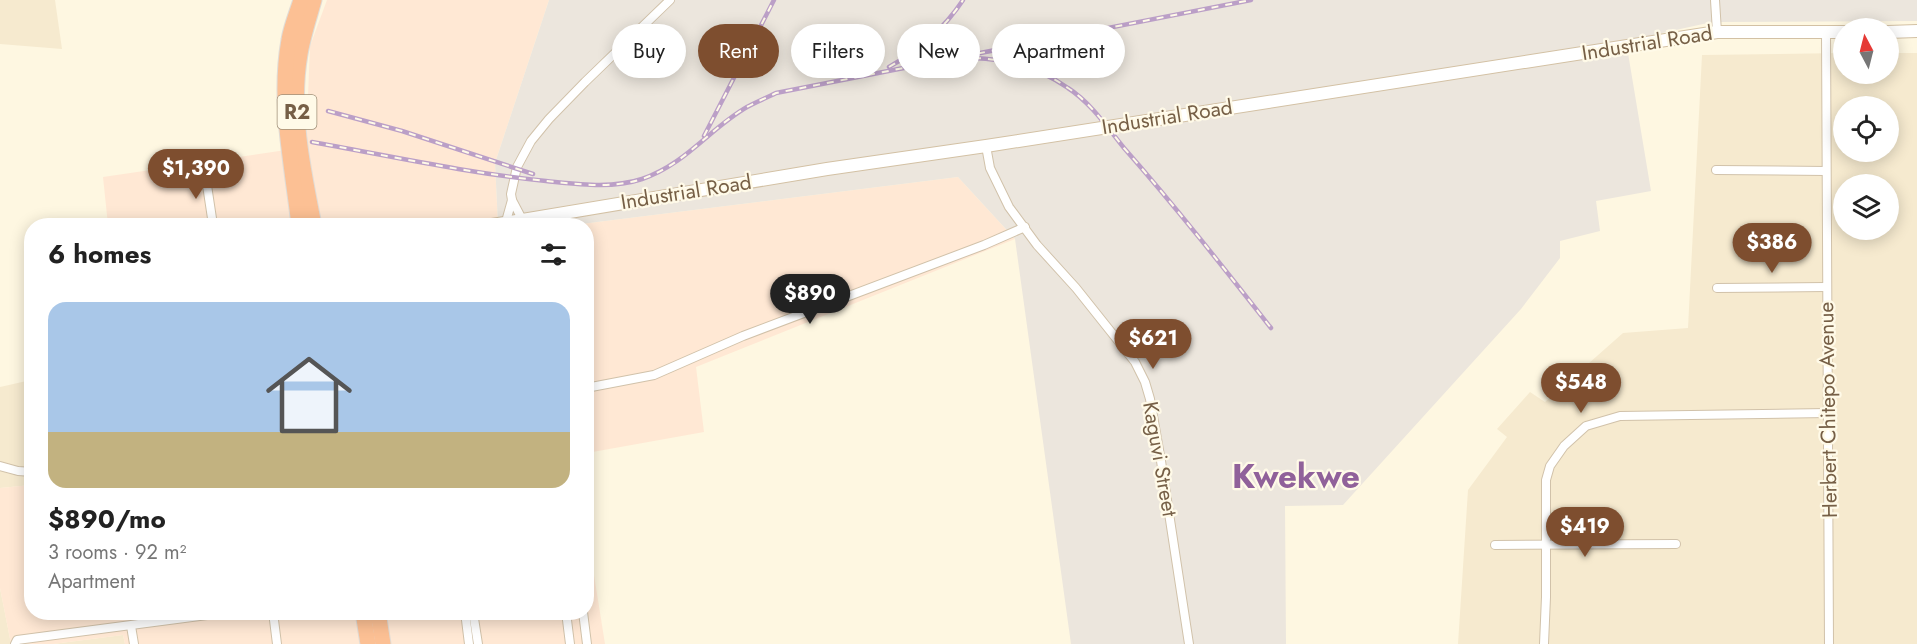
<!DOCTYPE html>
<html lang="en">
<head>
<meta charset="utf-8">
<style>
  body { margin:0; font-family:Jost,sans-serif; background:#f2f2f2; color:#222; height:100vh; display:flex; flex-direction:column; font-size:22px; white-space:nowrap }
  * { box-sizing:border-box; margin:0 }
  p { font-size:20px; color:#767676 }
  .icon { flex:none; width:33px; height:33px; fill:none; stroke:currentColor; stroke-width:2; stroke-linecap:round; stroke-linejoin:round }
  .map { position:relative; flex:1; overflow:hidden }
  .panel { position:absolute; left:24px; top:218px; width:570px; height:402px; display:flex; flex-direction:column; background:#fff; border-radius:24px; box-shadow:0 3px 15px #0003 }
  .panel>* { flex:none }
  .hud { position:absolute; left:612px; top:24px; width:570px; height:54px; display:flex; gap:12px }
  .needle { width:39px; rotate:353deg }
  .buttons { position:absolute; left:1833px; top:18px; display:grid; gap:12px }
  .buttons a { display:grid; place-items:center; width:66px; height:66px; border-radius:50%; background:#fff; box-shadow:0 3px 15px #0003; font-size:30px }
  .price { position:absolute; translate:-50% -51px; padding:0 14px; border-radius:21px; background:#7e4e2f; color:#fff; font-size:20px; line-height:39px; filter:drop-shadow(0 2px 3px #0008) }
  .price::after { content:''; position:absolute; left:50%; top:36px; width:18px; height:14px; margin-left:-9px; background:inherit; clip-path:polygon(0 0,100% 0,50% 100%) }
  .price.on { background:#222; color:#fff }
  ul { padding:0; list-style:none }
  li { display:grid; align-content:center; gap:12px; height:318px; padding:0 24px }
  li+li { border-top:2px solid #e0e0e0 }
  li span { display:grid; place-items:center; height:186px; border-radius:18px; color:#555 }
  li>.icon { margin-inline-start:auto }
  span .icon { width:108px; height:108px; fill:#fffc; stroke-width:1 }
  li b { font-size:26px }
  h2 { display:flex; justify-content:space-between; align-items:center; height:72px; padding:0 24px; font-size:26px }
  .pill { padding:0 21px; border-radius:27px; background:#fff; box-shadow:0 3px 15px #0003; font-size:21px; line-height:54px }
  .pill.on { background:#7e4e2f; color:#fff }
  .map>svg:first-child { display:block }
  .residential { fill:#f6eacf; fill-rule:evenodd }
  .commercial { fill:#ffe8d4 }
  .industrial { fill:#ece6dd }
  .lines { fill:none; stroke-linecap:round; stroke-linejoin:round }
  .street-casing { stroke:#d1c2aa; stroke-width:10 }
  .secondary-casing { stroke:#d3c1a4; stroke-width:14 }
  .highway-casing { stroke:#e1dcd6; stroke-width:17 }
  .street { stroke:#fff; stroke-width:8 }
  .secondary { stroke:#fff; stroke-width:12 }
  .highway { stroke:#fcc094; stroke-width:15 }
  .rail-casing { stroke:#bb9fc7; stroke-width:4.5 }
  .rail { stroke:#fffae8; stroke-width:2; stroke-dasharray:7; stroke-linecap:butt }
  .labels { text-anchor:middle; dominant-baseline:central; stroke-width:4.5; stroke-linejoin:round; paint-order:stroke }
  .shield { fill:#fffae8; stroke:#9f8e77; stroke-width:1.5 }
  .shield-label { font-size:20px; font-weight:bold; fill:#765f46 }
  .street-label { font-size:21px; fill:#765f46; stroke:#fffae8 }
  .town-label { font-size:33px; font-weight:bold; fill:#90619a; stroke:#fffae8 }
</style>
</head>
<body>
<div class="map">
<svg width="1917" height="644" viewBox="0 0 1917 644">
  <rect width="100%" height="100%" fill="#fef7e1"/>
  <g class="residential">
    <path d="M0 0H55L62 49 0 44Z"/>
    <path d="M1843 53 1844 74H1888L1889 53H1917V644H1458L1468 490 1507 437 1497 429 1530 392 1545 402 1623 333 1688 328 1702 55ZM1844 106H1888V152H1844ZM1844 184H1888V230H1844Z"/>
    <path d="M31 380V485L0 488V387Z"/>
    <path d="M0 588 11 644H0Z"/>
    <path d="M123 635 125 644H53Z"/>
  </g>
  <g class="commercial">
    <path d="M327 0H549L495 163 498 225H108L103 177 306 147 310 46Z"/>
    <path d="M958 177 1015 239 696 367 704 432 587 453 586 225H573Z"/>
    <path d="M31 485 32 612H586L587 531 605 644H125L123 635 53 644H11L0 588V488Z"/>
  </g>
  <path class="industrial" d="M549 0H1917V21L1712 22 1626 41 1651 191 1596 201 1600 231 1560 241V258L1521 309 1343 505 1285 506 1286 644H1071L1015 239 958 177 573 225H498L495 163Z"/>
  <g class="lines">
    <defs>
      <g id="street">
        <path d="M1715 0 1717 32"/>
        <path d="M1826 32 1829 644"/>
        <path d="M986 146 990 168 1009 207 1037 245 1076 288 1135 362 1145 382 1150 399 1161 461 1189 644"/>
        <path d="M1716 170 1826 171"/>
        <path d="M205 172 213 225"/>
        <path d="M512 200 522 219 523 225"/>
        <path d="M505 225 512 200 511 194 517 167 531 141 549 119 585 82 670 0"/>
        <path d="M1717 288 1826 287"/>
        <path d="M586 388 654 375 743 336 984 245 1025 227"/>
        <path d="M0 466 18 471 32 472"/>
        <path d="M1495 545 1676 544"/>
        <path d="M273 612 277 644"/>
        <path d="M465 612 469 644"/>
        <path d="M473 612 478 644"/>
        <path d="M566 612 570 644"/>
        <path d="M583 612 587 644"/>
        <path d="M131 626 134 644"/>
        <path d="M15 644 17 640 230 612"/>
        <path d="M1544 644 1546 597V480L1550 466 1564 446 1586 426 1620 416 1827 413"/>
      </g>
      <g id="secondary">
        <path d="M1888 32 1917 31"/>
        <path d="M492 225 827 169 986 146 1717 32H1844"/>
      </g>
      <g id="highway">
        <path d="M314 0C309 18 303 36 300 54 290 110 303 170 314 225"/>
        <path d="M299 225C292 164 278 101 289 40 291 27 297 13 301 0"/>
        <path d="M363 612 368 644"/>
        <path d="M378 612 383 644"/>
      </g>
    </defs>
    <use href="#street" class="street-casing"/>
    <use href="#secondary" class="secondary-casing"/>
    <use href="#highway" class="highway-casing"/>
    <use href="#street" class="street"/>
    <use href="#secondary" class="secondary"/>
    <use href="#highway" class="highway"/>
    <defs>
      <g id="rail">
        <path d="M974 58C1008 59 1041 69 1068 88 1091 103 1107 127 1124 148 1175 206 1223 267 1271 328"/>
        <path d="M889 67C919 50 944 29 963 0"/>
        <path d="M328 111 402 131 533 174"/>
        <path d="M704 136 774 0"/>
        <path d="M312 142C390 156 467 173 546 181 577 184 612 189 642 179 686 164 709 129 747 107 756 102 766 98 776 93L1251 0"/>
      </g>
    </defs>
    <use href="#rail" class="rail-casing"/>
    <use href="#rail" class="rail"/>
  </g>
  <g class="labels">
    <rect class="shield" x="277.5" y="95" width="39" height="34" rx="4.5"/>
    <g class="shield-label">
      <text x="297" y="112">R2</text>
    </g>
    <g class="street-label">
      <text transform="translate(1647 43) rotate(-9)">Industrial Road</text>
      <text transform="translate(1167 117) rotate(-9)">Industrial Road</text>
      <text transform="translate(686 192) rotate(-9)">Industrial Road</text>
      <text transform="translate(1828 410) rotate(-91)">Herbert Chitepo Avenue</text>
      <text transform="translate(1160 459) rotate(80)">Kaguvi Street</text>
    </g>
    <g class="town-label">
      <text x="1296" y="476">Kwekwe</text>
    </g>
  </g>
</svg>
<div class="buttons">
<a><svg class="needle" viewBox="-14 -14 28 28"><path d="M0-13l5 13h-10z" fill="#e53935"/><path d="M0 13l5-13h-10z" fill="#767676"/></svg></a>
<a><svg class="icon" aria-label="locate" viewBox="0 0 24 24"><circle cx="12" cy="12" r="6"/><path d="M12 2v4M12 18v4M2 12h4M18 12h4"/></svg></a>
<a><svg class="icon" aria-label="layers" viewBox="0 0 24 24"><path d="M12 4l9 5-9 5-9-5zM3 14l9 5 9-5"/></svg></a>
</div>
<b class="price" style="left:196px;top:200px">$1,390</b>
<b class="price" style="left:1772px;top:274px">$386</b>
<b class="price on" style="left:810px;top:325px">$890</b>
<b class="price" style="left:1153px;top:370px">$621</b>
<b class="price" style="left:1581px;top:414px">$548</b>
<b class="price" style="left:1585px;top:558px">$419</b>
<div class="hud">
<a class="pill">Buy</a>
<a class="pill on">Rent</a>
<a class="pill">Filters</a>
<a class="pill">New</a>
<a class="pill">Apartment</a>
</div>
<section class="panel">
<h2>6 homes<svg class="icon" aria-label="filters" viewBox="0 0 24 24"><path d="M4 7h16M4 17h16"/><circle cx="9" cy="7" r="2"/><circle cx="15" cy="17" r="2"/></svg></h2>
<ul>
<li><span style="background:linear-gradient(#a9c7e8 70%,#c2b280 0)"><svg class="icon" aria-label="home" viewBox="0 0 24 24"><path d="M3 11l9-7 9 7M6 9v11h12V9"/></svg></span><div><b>$890/mo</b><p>3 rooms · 92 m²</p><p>Apartment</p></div></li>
</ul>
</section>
</div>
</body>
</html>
